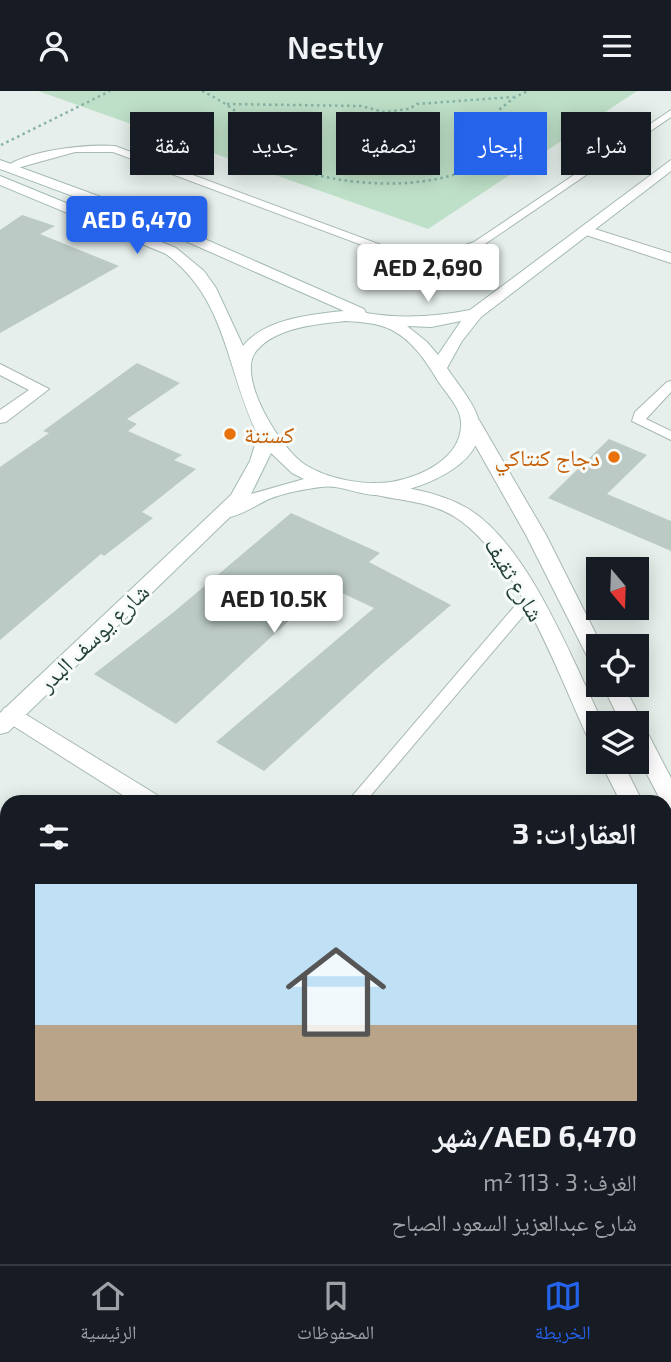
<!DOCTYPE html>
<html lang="ar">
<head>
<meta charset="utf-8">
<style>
  body { margin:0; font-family:"Exo 2","Noto Naskh Arabic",sans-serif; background:#20242c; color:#f1f3f6; direction:rtl; height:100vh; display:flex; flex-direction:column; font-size:26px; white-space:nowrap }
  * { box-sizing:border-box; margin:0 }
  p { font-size:23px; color:#9ea1a6 }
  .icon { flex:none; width:38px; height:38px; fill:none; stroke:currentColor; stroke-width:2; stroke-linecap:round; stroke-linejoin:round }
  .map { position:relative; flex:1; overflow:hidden; direction:ltr }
  .details { position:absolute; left:0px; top:704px; width:672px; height:471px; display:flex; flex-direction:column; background:#171b24; border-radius:21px 21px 0 0; box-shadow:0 4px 18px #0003; direction:rtl }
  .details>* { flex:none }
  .guide { position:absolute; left:21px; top:21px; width:630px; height:63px; direction:rtl; display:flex; gap:14px }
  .needle { width:46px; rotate:161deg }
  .fabs { position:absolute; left:586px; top:466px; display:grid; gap:14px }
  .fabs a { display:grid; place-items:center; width:63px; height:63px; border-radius:0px; background:#171b24; box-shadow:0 4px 18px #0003; font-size:35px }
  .price { position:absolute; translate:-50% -60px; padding:0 16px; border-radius:7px; background:#fff; color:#222; font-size:23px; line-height:46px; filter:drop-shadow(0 2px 4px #0008) }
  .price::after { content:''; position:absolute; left:50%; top:42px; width:21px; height:16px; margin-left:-10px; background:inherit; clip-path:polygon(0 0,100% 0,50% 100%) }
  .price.selected { background:#2563eb; color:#fff }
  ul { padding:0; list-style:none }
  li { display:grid; align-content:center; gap:14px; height:371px; padding:0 35px }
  li span { display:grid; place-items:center; height:217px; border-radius:0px; color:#555 }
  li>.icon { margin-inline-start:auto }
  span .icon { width:126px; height:126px; fill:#fffc; stroke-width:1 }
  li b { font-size:30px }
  h2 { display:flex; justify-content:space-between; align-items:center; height:84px; padding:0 35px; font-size:30px }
  .chip { padding:0 24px; border-radius:0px; background:#171b24; box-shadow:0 4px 18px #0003; font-size:24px; line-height:63px }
  .chip.selected { background:#2563eb; color:#fff }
  header { display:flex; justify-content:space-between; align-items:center; height:91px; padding:0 35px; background:#171b24; font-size:32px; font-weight:600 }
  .tab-bar { display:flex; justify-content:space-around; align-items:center; height:98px; border-top:2px solid #363941; background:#171b24; font-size:19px; color:#9ea1a6 }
  .tab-bar a { display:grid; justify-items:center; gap:4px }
  .tab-bar .selected { color:#2563eb }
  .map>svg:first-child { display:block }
  .green { fill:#bfe0c8 }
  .building { fill:#bbcac4 }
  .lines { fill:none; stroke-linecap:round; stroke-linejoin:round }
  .lane-casing { stroke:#a8b8b2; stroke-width:2 }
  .street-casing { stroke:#a8b8b2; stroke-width:2 }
  .secondary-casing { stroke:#a4bbb3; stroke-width:2 }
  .path { stroke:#86b3a5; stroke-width:2.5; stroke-dasharray:2.5 3.5; stroke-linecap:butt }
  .lane { fill:#fff; fill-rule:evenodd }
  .street { fill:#fff; fill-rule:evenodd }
  .secondary { fill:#fff; fill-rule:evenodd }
  .food-dot { fill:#e8710a; stroke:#f7fbf9; stroke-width:2.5 }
  .labels { text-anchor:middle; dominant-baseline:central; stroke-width:6; stroke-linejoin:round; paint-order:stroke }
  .food-label { font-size:23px; fill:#c56008; stroke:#f7fbf9; text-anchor:start }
  .street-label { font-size:23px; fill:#24423a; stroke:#f7fbf9 }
</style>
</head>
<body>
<header><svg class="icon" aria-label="menu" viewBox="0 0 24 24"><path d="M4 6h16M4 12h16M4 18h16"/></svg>Nestly<svg class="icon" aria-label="person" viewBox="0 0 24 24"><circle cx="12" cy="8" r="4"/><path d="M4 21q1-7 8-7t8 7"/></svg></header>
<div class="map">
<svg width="671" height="1173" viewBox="0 0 671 1173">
  <rect width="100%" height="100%" fill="#e6efeb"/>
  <path class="green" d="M38 0H637L428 138Z"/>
  <g class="building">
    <path d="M22 124 55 135 40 143 119 175 0 242V139Z"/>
    <path d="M137 272 180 292 127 328 137 333 128 340 182 364 174 369 196 378 142 421 153 427 104 465 101 463 0 549V376L49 342 43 340Z"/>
    <path d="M609 348 647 364 607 403 671 430V460L548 407Z"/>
    <path d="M291 422 380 462 369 471 451 514 374 580 264 680 216 651 374 517 327 495 176 633 94 583 175 520Z"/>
  </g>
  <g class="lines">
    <defs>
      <g id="lane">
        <path d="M671 19V26L482 155C457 167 429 175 402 169L113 61H75L10 79 5 76C29 59 86 53 115 55L408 164 443 162 474 151Z"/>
        <path d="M671 290V301L646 328 671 340V349L632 330 635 321 667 291Z"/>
        <path d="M530 502 535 503 537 507 535 511 366 710H348L525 503Z"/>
        <path d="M382 1167H408L410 1173H385Z"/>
      </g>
      <g id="street">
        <path d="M585 135 671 162V172L580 142 578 139Z"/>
        <path d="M0 273 49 298 6 331 0 332V319L29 299 0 284Z"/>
        <path d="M470 324 479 329 546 444 602 555H598V574L591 572 588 567 526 444 461 329Z"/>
        <path d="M374 392C405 396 439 401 467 417 528 453 572 569 603 632H598V653L590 651 587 645C557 580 516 465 455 426 428 409 397 410 368 402L365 398 368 394Z"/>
        <path d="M602 593H623L643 632 641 636 645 637 671 687V717L661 710 637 664V632H621Z"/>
        <path d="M12 615 157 704 160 710H132L4 629 1 623 4 617Z"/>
        <path d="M600 670H622L642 710H620Z"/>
        <path d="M665 771 671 773V802L665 800Z"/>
        <path d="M7 922V949L0 951V924Z"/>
        <path d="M671 948V972L665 975V951Z"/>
        <path d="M665 1024 671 1027V1053L665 1050Z"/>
        <path d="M0 1094 7 1096V1126L0 1123Z"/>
        <path d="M65 1167H98L101 1173H67Z"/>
      </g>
      <path id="secondary" d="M0 69 150 124 364 218 366 222C401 228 435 226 470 219L671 69V80L481 226 462 250 447 277C456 291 473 310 478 327 492 375 409 404 374 404 357 403 338 393 321 396 305 398 284 402 269 408 256 414 244 423 230 426L8 641 0 643V622L231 404 250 370 258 344C226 280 228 209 166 163L0 94V85L176 157 204 180 216 197 243 255C264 228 312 223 344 220L140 130 0 78ZM346 230C362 231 378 232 392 239 413 250 426 270 438 290 445 301 461 317 461 331 463 367 421 386 391 391 364 395 327 388 304 373 281 358 234 284 257 259 277 236 318 233 346 230ZM461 230 438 264 427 251 407 235 431 236ZM271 362 292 382 304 388 251 403Z"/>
    </defs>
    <use href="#lane" class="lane-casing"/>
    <use href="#street" class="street-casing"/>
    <use href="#secondary" class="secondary-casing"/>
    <g class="path">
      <path d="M202 0C218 8 234 17 246 30 260 44 267 64 286 73 334 97 453 105 491 61 500 50 497 32 499 19L515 6 528 0"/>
      <path d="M227 13 361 15 384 21 409 18 417 13 513 6"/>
      <path d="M1 54 110 0"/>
    </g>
    <use href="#lane" class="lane"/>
    <use href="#street" class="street"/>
    <use href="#secondary" class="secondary"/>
  </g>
  <g class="food-dot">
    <circle cx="230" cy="343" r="7"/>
    <circle cx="614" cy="366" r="7"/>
  </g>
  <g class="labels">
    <g class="food-label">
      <text x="244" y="343">كستنة</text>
      <text x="600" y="366" text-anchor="end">دجاج كنتاكي</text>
    </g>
    <g class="street-label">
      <text transform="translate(515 488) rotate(59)">شارع ثقيف</text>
      <text transform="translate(93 546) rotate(-44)">شارع يوسف البدر</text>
    </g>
  </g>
</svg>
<div class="fabs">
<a><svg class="needle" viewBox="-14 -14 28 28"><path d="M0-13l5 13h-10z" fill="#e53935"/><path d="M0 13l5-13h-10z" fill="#9ea1a6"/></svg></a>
<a><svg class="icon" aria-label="locate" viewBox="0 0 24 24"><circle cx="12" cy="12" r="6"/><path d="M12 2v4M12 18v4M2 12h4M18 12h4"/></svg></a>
<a><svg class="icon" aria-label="layers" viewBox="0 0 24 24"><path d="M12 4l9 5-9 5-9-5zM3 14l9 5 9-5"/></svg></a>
</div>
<b class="price selected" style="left:137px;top:165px">AED 6,470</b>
<b class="price" style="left:428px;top:213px">AED 2,690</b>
<b class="price" style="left:274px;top:544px">AED 10.5K</b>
<div class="guide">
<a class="chip">شراء</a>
<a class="chip selected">إيجار</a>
<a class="chip">تصفية</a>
<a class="chip">جديد</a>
<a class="chip">شقة</a>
</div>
<section class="details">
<h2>العقارات: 3<svg class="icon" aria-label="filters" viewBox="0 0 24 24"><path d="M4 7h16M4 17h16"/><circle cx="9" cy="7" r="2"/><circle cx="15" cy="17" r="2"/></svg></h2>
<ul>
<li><span style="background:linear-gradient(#bfe0f5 65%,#b9a48a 0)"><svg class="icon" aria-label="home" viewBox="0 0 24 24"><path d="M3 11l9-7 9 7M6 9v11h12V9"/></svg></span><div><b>AED 6,470/شهر</b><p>الغرف: 3 · 113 m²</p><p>شارع عبدالعزيز السعود الصباح</p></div></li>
</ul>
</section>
</div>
<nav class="tab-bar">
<a class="selected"><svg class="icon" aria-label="map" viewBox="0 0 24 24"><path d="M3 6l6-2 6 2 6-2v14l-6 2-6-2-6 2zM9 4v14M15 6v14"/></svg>الخريطة</a>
<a><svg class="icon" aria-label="saved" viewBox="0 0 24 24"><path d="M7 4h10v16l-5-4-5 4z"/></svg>المحفوظات</a>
<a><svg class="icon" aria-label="home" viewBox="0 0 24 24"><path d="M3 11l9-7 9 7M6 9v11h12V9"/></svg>الرئيسية</a>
</nav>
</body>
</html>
